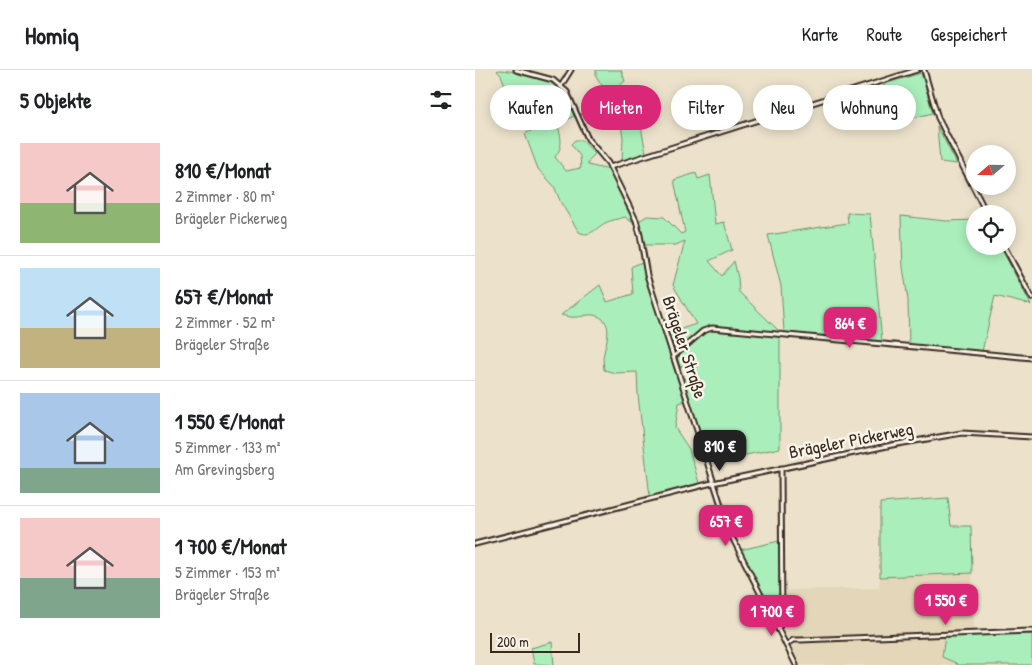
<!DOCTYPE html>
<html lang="de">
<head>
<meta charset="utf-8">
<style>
  body { margin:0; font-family:"Patrick Hand",sans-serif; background:#f2f2f2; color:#202124; height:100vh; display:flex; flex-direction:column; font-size:19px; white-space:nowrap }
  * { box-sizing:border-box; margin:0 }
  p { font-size:16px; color:#757577 }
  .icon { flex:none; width:28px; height:28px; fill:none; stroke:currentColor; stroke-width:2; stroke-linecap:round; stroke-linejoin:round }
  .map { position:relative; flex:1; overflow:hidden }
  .details { display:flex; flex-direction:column; background:#fff; width:475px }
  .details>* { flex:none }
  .guide { position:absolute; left:15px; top:15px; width:466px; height:45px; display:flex; gap:10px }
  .needle { width:32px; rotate:250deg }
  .buttons { position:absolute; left:491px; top:75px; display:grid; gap:10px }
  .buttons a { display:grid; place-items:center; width:50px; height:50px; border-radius:50%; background:#fff; box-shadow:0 2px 12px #0003; font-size:25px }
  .scale { position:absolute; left:15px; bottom:12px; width:90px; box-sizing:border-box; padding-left:5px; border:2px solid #3b2a1e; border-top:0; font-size:14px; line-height:18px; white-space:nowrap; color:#3b2a1e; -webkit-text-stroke:4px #f7f3e8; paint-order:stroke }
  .price { position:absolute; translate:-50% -42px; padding:0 11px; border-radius:10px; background:#db2777; color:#fff; font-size:16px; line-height:32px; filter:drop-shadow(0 1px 2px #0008) }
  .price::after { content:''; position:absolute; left:50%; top:30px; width:15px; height:11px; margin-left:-8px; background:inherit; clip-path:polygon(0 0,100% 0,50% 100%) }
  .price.selected { background:#222; color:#fff }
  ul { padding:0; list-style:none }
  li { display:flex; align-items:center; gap:15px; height:125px; padding:0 20px }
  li+li { border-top:1px solid #e0e0e0 }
  li span { display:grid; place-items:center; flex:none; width:140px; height:100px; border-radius:0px; color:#555 }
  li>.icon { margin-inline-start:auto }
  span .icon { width:60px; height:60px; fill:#fffc; stroke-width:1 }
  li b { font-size:21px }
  h2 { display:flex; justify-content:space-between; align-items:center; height:60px; padding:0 20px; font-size:21px }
  .chip { padding:0 18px; border-radius:22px; background:#fff; box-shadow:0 2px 12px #0003; font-size:18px; line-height:45px }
  .chip.selected { background:#db2777; color:#fff }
  header { display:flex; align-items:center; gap:30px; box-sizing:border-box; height:70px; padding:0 25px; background:#fff; border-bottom:1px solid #e0e0e0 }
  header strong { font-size:24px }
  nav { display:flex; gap:28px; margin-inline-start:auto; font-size:18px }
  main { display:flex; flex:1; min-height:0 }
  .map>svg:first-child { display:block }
  .built { fill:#e4d6b8 }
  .green { fill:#aaefbb; stroke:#728c6c }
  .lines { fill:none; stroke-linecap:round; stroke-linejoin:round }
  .minor-casing { stroke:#3b2a1e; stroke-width:7 }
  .minor { stroke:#f7f3e8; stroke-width:3 }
  .labels { text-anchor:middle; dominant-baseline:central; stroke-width:5; stroke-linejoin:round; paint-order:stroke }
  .street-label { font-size:18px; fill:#3b2a1e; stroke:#f7f3e8 }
</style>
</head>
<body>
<header>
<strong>Homiq</strong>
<nav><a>Karte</a><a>Route</a><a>Gespeichert</a></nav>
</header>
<main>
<section class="details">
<h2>5 Objekte<svg class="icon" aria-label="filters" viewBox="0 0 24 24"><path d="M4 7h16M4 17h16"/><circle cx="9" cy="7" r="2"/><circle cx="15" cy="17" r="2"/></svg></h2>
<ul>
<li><span style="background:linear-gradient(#f6c9c9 60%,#8fb573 0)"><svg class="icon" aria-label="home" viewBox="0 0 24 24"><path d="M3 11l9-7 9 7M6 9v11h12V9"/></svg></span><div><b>810 €/Monat</b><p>2 Zimmer · 80 m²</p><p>Brägeler Pickerweg</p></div></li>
<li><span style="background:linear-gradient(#bfe0f5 60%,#c2b280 0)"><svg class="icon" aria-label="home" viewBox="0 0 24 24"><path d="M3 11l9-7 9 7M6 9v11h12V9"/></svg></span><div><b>657 €/Monat</b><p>2 Zimmer · 52 m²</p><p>Brägeler Straße</p></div></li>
<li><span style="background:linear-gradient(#a9c7e8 75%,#7fa58c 0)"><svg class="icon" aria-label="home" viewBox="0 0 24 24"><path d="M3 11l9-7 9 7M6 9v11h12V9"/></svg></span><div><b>1 550 €/Monat</b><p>5 Zimmer · 133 m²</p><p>Am Grevingsberg</p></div></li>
<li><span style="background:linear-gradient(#f6c9c9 60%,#7fa58c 0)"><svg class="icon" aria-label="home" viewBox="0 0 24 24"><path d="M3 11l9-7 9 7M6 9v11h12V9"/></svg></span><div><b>1 700 €/Monat</b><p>5 Zimmer · 153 m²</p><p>Brägeler Straße</p></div></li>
</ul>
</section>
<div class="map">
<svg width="557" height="595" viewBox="0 0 557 595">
  <rect width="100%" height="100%" fill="#ece2cc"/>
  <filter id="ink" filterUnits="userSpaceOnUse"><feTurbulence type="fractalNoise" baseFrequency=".02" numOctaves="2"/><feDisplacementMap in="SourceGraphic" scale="10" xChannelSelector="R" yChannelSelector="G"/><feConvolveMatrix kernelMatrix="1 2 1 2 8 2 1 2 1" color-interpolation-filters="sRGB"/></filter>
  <g filter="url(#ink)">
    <g class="built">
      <path d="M497 503 499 562 374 565 313 568 307 559 309 551V520L404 518 405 507Z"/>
      <path d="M470 566 467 587 481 593 482 595H325L316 577 325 573Z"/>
    </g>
    <g class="green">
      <path d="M23 0C41 1 75 7 87 21 93 28 96 37 99 46L83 55C86 69 89 75 80 87L91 101 106 98 105 86 96 74 100 70H107L120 84 113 91V95L134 100 159 154 150 147C144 149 136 150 130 153 121 158 115 168 104 162L86 133 79 116 63 99 50 64 63 57 57 40 41 44 26 5 22 1Z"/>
      <path d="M121 0H146L150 11 129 30 122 24 128 17 121 6Z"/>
      <path d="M446 3 458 43 433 49 412 52 409 14Z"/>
      <path d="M149 41 156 44 163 42 167 43V62L171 83 147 92 148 67 144 44Z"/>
      <path d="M462 56 482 94 465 92Z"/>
      <path d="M221 103 223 109 235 105 240 154 249 152 257 180 234 191 247 206 259 191 263 208 264 222 305 262 239 256 225 262 201 282 194 263 221 254 198 215 210 171 201 175H170L164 151 172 146 189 147 206 164 210 162 199 110Z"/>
      <path d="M372 143 395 144 407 272 309 262 306 216 293 165 373 153Z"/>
      <path d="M426 146 471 151 500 150V176H525L556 235 520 226 506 286 434 277 433 230 428 197Z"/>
      <path d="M164 193 167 194 210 331 204 333 200 358 214 379 224 413 175 427 163 325 162 302 140 303 129 300C129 296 128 292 128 288 130 273 142 249 118 245 112 244 107 247 102 247 97 248 91 246 86 245L125 215 132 232 158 224 156 197Z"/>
      <path d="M238 260 303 266 305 269V378L251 389 241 361 226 365 208 309 223 304 220 293 205 297 202 287 229 263Z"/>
      <path d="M473 428 476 456H496L497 503 405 507V433Z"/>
      <path d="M304 471V548L301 550 265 480Z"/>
      <path d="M557 564V595H482L481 593 467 587 470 566Z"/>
      <path d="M77 572 79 595 59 594 56 578Z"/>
    </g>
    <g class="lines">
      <defs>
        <g id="minor">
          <path d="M41 0 78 10 92 22 113 69 133 93 161 150 165 165 172 205 255 463 321 595"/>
          <path d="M449 0 463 48 512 144"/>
          <path d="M86 16 96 0"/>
          <path d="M135 97 442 0"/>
          <path d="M529 176 557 228"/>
          <path d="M198 287 228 261 237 258 557 288"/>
          <path d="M0 474 233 414 417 375 487 363 557 367"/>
          <path d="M303 559 307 552 306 398"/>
          <path d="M311 575 318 570H325L557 561"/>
        </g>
      </defs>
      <use href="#minor" class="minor-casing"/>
      <use href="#minor" class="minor"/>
    </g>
  </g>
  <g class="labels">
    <g class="street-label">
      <text transform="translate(210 277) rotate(72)">Brägeler Straße</text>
      <text transform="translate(376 370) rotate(-11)">Brägeler Pickerweg</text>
    </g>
  </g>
</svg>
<div class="buttons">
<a><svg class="needle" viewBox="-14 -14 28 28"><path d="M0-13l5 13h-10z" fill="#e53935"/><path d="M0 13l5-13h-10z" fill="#757577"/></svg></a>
<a><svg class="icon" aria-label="locate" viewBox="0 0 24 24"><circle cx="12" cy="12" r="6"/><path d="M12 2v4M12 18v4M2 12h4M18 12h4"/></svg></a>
</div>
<div class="scale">200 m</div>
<b class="price" style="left:375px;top:279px">864 €</b>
<b class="price selected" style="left:245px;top:402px">810 €</b>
<b class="price" style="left:251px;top:477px">657 €</b>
<b class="price" style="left:471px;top:556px">1 550 €</b>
<b class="price" style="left:297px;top:567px">1 700 €</b>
<div class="guide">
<a class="chip">Kaufen</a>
<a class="chip selected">Mieten</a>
<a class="chip">Filter</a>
<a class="chip">Neu</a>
<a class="chip">Wohnung</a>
</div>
</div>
</main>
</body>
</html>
